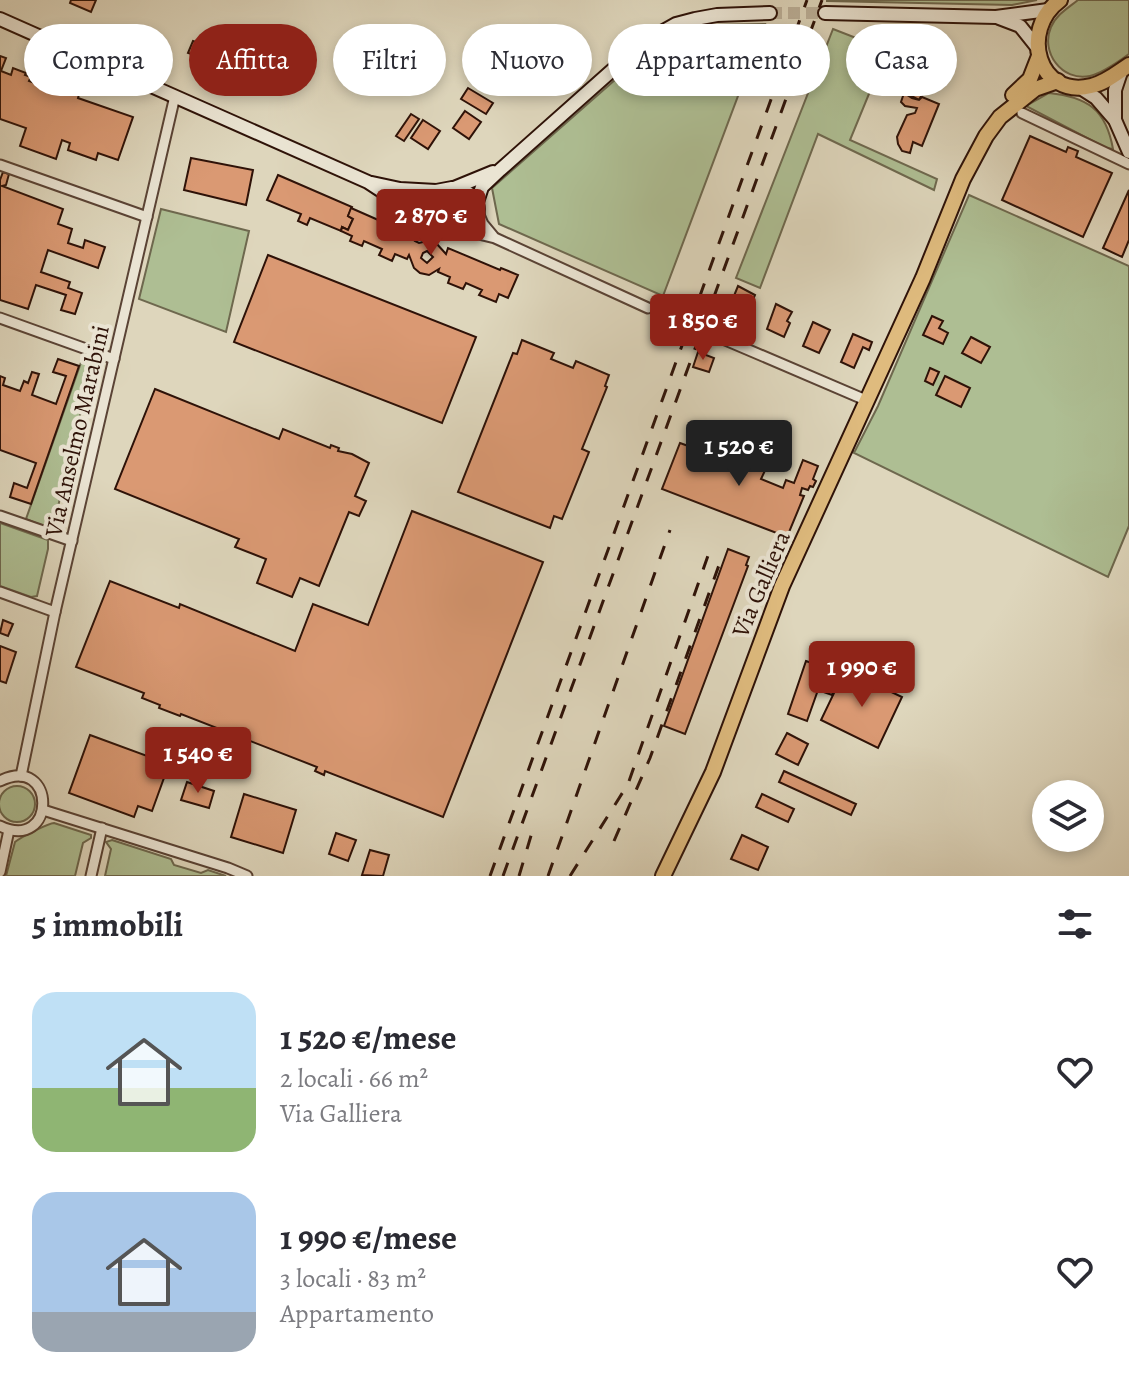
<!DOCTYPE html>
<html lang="it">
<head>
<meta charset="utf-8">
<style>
  body { margin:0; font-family:Alegreya,serif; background:#f7f7f7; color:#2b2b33; height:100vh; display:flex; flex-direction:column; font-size:30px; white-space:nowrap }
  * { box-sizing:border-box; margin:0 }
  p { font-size:26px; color:#7c7c81 }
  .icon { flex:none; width:44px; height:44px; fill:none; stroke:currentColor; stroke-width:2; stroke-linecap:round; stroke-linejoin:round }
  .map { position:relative; height:876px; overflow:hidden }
  .side { display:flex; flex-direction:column; background:#fff; flex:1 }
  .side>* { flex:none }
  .top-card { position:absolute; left:24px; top:24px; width:1082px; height:72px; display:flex; gap:16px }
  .controls { position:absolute; left:1032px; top:780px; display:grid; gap:16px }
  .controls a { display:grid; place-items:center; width:72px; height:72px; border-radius:50%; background:#fff; box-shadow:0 4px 12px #0003; font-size:40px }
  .price { position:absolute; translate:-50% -68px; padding:0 18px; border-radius:8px; background:#8f2418; color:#fff; font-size:26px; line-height:52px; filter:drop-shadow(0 2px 4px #0008) }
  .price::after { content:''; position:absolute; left:50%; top:48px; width:24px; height:18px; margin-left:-12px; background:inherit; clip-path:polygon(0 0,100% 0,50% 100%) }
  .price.current { background:#222; color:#fff }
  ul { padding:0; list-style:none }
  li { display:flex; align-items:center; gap:24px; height:200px; padding:0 32px }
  li span { display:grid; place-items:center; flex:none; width:224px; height:160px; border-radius:24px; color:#555 }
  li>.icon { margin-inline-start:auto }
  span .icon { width:96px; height:96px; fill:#fffc; stroke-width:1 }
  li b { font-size:34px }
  h2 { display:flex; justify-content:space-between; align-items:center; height:96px; padding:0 32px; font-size:34px }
  .pill { padding:0 28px; border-radius:36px; background:#fff; box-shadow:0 4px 12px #0003; font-size:28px; line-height:72px }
  .pill.current { background:#8f2418; color:#fff }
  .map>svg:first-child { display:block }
  .green { fill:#aebe93; stroke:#6e684e; stroke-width:2 }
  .building { fill:#da9973; stroke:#2e1208; stroke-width:2; fill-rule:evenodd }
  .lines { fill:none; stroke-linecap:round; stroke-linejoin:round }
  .secondary-tunnel { stroke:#bbaf98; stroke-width:12; stroke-dasharray:12 6; stroke-linecap:butt }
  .street-casing { stroke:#5a4335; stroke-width:13 }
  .secondary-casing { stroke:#2e1208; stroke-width:16 }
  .primary-casing { stroke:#2e1208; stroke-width:18 }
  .street { stroke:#eae4d3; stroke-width:9 }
  .secondary { stroke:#eae4d3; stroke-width:12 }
  .primary { stroke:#dfbb7e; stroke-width:14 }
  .rail { stroke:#2e1208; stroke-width:3; stroke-dasharray:14 14; stroke-linecap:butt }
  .labels { text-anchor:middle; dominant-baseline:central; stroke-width:8; stroke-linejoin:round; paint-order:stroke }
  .street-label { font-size:24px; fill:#2e1208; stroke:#eae4d3 }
</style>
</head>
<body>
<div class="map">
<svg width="1129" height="876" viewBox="0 0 1129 876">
  <rect width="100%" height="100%" fill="#ded6bc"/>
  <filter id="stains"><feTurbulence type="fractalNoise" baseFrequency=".0025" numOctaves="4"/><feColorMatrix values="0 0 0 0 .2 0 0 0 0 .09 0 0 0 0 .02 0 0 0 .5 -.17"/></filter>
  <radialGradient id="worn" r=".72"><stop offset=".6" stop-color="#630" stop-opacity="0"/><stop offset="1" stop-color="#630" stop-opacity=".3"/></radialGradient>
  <g class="green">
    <path d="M1037 0 1012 5 827 1V0Z"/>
    <path d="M1078 0H1129V54C1118 62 1103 73 1090 76 1062 82 1040 52 1051 27 1056 15 1068 8 1078 0Z"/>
    <path d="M765 24 663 296 499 224 492 188 649 50 707 25Z"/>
    <path d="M833 29 887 50 850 140 937 179 934 190 818 134 760 288 736 278Z"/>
    <path d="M1049 93C1087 97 1106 109 1113 149L1106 148 1026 106Z"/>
    <path d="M969 195 1129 266V526L1108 577 852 452 855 451 878 406Z"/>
    <path d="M161 209 249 231 226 332 139 299Z"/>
    <path d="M84 354C99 359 101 364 98 380L89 378 56 515 66 518C59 536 40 524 26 519Z"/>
    <path d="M0 523 48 540V549L37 596 31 597 0 586Z"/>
    <circle cx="17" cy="804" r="18"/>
    <path d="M54 823 91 835V838L83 843 75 876H6L15 842C21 837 49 823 54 823Z"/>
    <path d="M112 840 171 859 174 865 201 873 208 870 226 876H105L111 849 106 842Z"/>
  </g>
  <g class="building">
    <path d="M71 0H96L91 12 70 3Z"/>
    <path d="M193 41 202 44 197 56 188 53Z"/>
    <path d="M0 56 6 58 1 71 11 75 13 68 26 73 25 75 31 77 29 81 43 86V83L31 79 38 61 49 65 46 75 50 77 49 80 80 91 78 98 133 117 118 160 98 153 96 160 68 150 70 143 62 140 56 159 20 146 26 128 0 119Z"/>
    <path d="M903 71 920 78 917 86 925 89 919 100 896 88Z"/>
    <path d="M468 88 493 103 486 114 461 99Z"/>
    <path d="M904 93 912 98 919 100 922 97 939 104 922 146 913 142 910 153 902 151 898 144 897 137 907 115 915 113 917 108 905 106 901 102Z"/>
    <path d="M465 111 481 122 469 139 453 128Z"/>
    <path d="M411 114 419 119 404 141 396 136Z"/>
    <path d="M423 120 440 131 428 149 411 138Z"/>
    <path d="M1030 136 1066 152 1068 147 1078 151 1076 157 1112 173 1083 237 1002 200Z"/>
    <path d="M191 158 253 170 246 205 184 190Z"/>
    <path d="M3 172 9 174 6 185 2 186 63 209 58 224 72 229 68 243 83 248 85 240 105 247 98 268 48 250 41 272 70 282 68 288 82 293 75 314 61 310 66 295 36 285 28 309 0 300V180Z"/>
    <path d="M278 175 352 207 348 216 353 219 348 230 342 227 341 231 310 218 307 225 298 221 301 214 267 200Z"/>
    <path d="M1129 190V240L1122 257 1103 248Z"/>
    <path d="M351 208 417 237 415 241 419 243 427 241 436 243 446 254 448 248 500 270 501 268 518 275 508 298 499 294 496 302 479 295 482 290 466 283 463 289 448 283 450 277 438 272 439 269 429 275 420 273 414 268 409 255 407 259 395 254 392 261 379 255 382 249 364 241 362 246 350 241 352 236 341 231 342 227 348 230 353 219 348 216ZM427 251 433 257 427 263 421 258 423 253Z"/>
    <path d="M268 255 476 337 442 423 234 342Z"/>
    <path d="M738 286 755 295 744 321 727 313Z"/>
    <path d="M776 304 792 312 787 321 790 323 784 337 767 329Z"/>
    <path d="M932 316 943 321 939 328 948 333 943 344 923 335Z"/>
    <path d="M813 322 830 330 819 353 803 346Z"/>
    <path d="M853 334 872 342 869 350 863 347 854 368 841 362Z"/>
    <path d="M971 337 990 347 981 363 962 353Z"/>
    <path d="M522 340 554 353 551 359 573 368 576 361 609 375 605 386 607 387 582 449 589 452 562 519 554 516 550 528 458 492 513 353 517 354Z"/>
    <path d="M698 352 714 358 709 372 693 367Z"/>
    <path d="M58 359 79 366 31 504 10 497 14 483 27 488 36 463 0 450V376L5 378 3 385 20 391 24 381 28 383 32 372 39 374 32 395 56 404 66 376 53 372Z"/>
    <path d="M930 368 939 372 933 385 925 381Z"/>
    <path d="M945 376 970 388 961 407 936 395Z"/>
    <path d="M155 389 279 439 283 429 330 448 331 445 339 448 338 451 352 454 369 463 355 496 366 501 359 516 349 512 319 586 300 578 292 597 257 583 266 559 235 547 239 539 115 489Z"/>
    <path d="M680 443 743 466 749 452 770 460 761 479 783 488 786 480 794 483 803 460 818 466 813 479 816 481 813 487 810 486 808 490 802 488 800 495 804 496 787 537 662 489Z"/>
    <path d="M412 511 543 562 443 817 325 771 324 775 315 771 317 767 181 714 180 716 159 708 160 705 142 698 144 693 76 667 110 581 179 608 180 604 295 651 313 604 368 625Z"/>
    <path d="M728 549 749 557 746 565 748 566 685 734 664 726Z"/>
    <path d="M3 620 13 624 8 636 0 633Z"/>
    <path d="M0 646 16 652 6 683 0 681Z"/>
    <path d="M806 661 840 673 832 695 818 690 807 721 788 714Z"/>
    <path d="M845 670 902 697 878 748 821 720Z"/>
    <path d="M787 733 808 744 798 765 776 754Z"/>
    <path d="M90 735 169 764 152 811 138 806 134 817 69 793Z"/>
    <path d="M784 771 856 804 851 815 779 782Z"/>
    <path d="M187 782 214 791 209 808 181 800Z"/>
    <path d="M244 794 296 810 283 853 231 837Z"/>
    <path d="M762 794 794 809 788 822 756 807Z"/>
    <path d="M336 833 356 840 348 861 329 854Z"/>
    <path d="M742 835 768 847 758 870 731 859Z"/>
    <path d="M370 850 389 855 383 876 362 875Z"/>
  </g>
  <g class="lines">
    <path class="secondary-tunnel" d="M770 13H825"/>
    <defs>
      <g id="street">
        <path d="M1022 113 1129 164"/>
        <path d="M0 165 147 217"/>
        <path d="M477 210 483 224 493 236"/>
        <path d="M458 229 495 238 648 308"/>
        <path d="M0 318 114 359"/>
        <path d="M716 336 868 401"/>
        <path d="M0 516 72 541"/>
        <path d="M0 592 55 612"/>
        <path d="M21 776 55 612 175 96"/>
        <path d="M0 781C57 753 57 853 0 826"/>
        <path d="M43 810 228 868 247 876"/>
        <path d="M0 872 9 830"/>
        <path d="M91 876 102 828"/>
      </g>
      <g id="secondary">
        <path d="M825 13 996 17 1048 10"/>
        <path d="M999 18 1020 26 1036 46"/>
        <path d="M0 19 368 182 426 220"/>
        <path d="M1079 87 1096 98 1115 120 1129 152"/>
        <path d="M1115 120V90L1122 69"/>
        <path d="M372 183 400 189 436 191"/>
        <path d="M452 188C462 190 474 192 477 204 486 235 413 241 425 201L436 191Z"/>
        <path d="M454 188 493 172"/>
        <path d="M477 202 482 187 500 170 644 42 676 24 695 19 717 15 770 13"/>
      </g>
      <g id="primary">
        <path d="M1060 0C1019 30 1038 99 1091 86 1105 83 1117 73 1129 65"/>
        <path d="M1013 95 1030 79 1039 56"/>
        <path d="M663 876 713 772 782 586 923 278 963 179 986 136 1000 117 1035 89 1058 81"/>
      </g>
    </defs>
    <use href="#street" class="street-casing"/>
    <use href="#secondary" class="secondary-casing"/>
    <use href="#primary" class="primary-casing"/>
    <use href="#street" class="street"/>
    <use href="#secondary" class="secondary"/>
    <use href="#primary" class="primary"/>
    <g class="rail">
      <path d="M614 841 650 758 723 554"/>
      <path d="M490 876 807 0"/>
      <path d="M503 876 822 0"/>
      <path d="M519 876 533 829"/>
      <path d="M548 876 670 530"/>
      <path d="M570 876 628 784 710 550"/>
    </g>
  </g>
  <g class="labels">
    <g class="street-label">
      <text transform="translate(77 431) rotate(-77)">Via Anselmo Marabini</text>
      <text transform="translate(761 584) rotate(-67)">Via Galliera</text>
    </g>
  </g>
  <rect width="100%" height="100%" filter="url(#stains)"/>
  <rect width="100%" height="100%" fill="url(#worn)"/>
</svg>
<div class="controls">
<a><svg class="icon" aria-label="layers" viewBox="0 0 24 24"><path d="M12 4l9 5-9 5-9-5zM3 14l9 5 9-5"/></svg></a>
</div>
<b class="price" style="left:431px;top:257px">2 870 €</b>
<b class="price" style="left:703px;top:362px">1 850 €</b>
<b class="price current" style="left:739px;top:488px">1 520 €</b>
<b class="price" style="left:862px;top:709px">1 990 €</b>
<b class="price" style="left:198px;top:795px">1 540 €</b>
<div class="top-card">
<a class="pill">Compra</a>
<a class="pill current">Affitta</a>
<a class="pill">Filtri</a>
<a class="pill">Nuovo</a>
<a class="pill">Appartamento</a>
<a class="pill">Casa</a>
</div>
</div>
<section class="side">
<h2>5 immobili<svg class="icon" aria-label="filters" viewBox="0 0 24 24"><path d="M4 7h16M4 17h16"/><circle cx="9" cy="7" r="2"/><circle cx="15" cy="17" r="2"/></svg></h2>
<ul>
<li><span style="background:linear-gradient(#bfe0f5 60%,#8fb573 0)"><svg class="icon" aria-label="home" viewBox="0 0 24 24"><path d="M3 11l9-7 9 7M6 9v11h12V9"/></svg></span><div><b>1 520 €/mese</b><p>2 locali · 66 m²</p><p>Via Galliera</p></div><svg class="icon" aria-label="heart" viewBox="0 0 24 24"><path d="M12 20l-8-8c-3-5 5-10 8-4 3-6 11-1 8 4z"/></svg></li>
<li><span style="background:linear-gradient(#a9c7e8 75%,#9aa5b1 0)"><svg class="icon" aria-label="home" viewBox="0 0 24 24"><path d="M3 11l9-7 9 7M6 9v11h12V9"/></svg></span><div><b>1 990 €/mese</b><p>3 locali · 83 m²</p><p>Appartamento</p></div><svg class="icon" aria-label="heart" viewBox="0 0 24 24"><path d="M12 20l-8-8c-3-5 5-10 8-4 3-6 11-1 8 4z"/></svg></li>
</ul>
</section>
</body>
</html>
